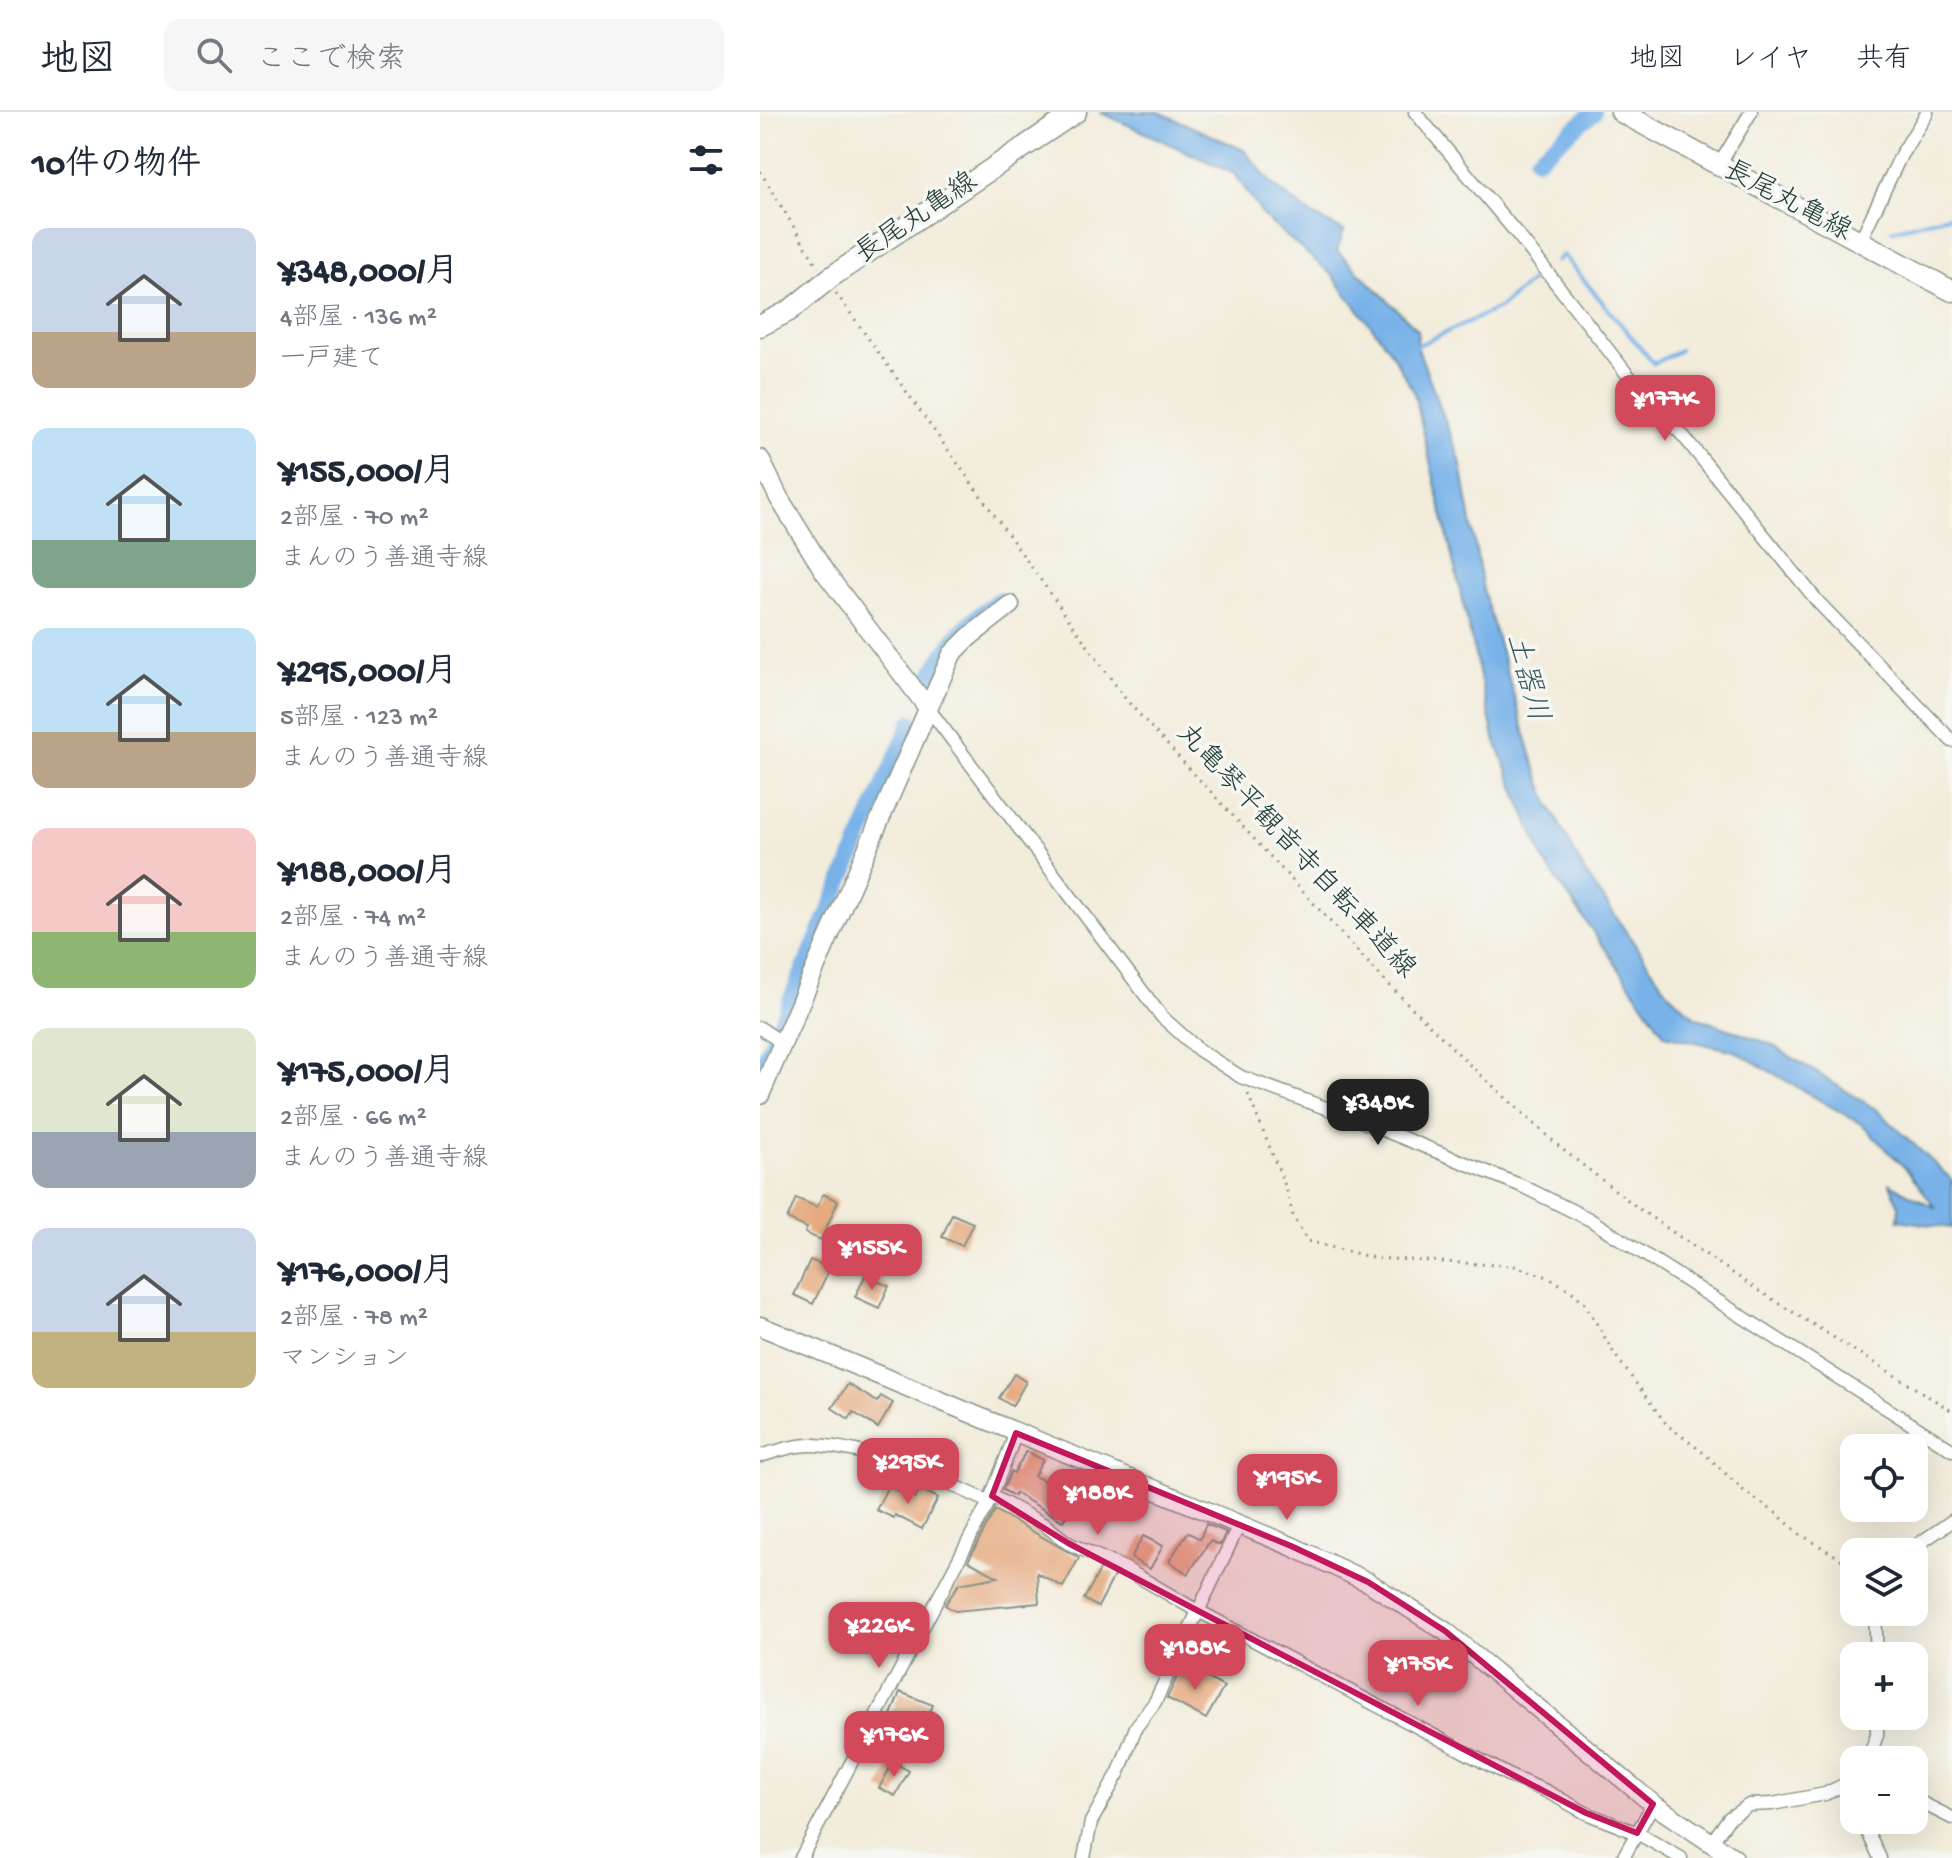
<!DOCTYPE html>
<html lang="ja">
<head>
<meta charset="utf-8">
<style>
  body { margin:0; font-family:"Gochi Hand","Klee One",sans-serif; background:#f6f6f7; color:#1f2937; height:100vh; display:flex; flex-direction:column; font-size:30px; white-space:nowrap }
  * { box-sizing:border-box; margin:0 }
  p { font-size:26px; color:#747a83 }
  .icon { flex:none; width:44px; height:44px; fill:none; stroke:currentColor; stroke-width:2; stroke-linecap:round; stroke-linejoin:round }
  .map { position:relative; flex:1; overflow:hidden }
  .panel { display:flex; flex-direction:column; background:#fff; width:760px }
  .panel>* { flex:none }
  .controls { position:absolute; left:1080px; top:1322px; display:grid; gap:16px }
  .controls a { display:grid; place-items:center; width:88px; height:88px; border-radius:16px; background:#fff; box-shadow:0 8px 32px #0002; font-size:40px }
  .price { position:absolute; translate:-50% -68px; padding:0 18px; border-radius:16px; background:#d1495b; color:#fff; font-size:26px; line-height:52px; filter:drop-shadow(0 2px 4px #0008) }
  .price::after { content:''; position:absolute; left:50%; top:48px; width:24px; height:18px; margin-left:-12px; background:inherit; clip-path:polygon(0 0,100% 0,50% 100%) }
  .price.selected { background:#222; color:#fff }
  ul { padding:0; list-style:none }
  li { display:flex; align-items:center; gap:24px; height:200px; padding:0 32px }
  li span { display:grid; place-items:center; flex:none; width:224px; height:160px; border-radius:16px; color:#555 }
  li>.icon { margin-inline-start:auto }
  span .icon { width:96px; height:96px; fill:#fffc; stroke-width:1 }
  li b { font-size:34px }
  h2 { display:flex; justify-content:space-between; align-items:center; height:96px; padding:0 32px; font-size:34px }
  header { display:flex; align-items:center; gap:48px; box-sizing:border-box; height:112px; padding:0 40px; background:#fff; border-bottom:2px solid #e0e1e3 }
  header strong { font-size:38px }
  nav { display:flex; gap:44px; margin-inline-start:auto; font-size:28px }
  .search { width:560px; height:72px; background:#f6f6f7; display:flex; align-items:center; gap:20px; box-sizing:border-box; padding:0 28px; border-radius:16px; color:#747a83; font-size:30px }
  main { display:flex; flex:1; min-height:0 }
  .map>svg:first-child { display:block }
  .water { fill:#78b2e9; stroke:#4c788e; stroke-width:2 }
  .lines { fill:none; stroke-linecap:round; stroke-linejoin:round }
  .stream { stroke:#78b2e9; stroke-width:4 }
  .canal { stroke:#78b2e9; stroke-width:16 }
  .building { fill:#e6ab81 }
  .street-casing { stroke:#889488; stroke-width:15 }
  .secondary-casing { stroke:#889488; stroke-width:21 }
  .primary-casing { stroke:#889488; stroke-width:23 }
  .path { stroke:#889488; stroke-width:3; stroke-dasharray:2 6; stroke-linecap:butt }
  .street { stroke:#fff; stroke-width:12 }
  .secondary { stroke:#fff; stroke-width:18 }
  .primary { stroke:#fff; stroke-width:20 }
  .marked { fill:#c2185b; fill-opacity:0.2; stroke:#c2185b; stroke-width:6; stroke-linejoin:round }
  .labels { text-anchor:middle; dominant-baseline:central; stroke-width:7; stroke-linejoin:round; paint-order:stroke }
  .street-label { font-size:28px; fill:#1f3d34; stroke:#f6f6f2 }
  .water-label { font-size:30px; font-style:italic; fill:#355a61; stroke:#f6f6f2 }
</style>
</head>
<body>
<header>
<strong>地図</strong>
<div class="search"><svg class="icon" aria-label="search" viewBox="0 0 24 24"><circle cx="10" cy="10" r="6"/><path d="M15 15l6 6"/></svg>ここで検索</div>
<nav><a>地図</a><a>レイヤ</a><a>共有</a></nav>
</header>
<main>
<section class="panel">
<h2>10件の物件<svg class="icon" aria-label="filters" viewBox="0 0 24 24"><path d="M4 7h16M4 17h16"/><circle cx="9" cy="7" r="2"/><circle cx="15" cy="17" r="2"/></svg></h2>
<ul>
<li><span style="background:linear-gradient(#c9d6e8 65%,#b9a48a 0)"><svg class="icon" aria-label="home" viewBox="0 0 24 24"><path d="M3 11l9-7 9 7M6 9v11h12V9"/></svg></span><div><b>¥348,000/月</b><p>4部屋 · 136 m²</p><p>一戸建て</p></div></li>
<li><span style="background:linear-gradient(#bfe0f5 70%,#7fa58c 0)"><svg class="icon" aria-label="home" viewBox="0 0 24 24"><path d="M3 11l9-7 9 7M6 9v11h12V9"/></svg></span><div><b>¥155,000/月</b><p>2部屋 · 70 m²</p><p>まんのう善通寺線</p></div></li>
<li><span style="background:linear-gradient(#bfe0f5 65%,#b9a48a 0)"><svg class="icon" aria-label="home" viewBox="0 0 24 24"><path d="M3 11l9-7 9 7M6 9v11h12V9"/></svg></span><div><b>¥295,000/月</b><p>5部屋 · 123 m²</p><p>まんのう善通寺線</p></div></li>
<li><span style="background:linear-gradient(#f6c9c9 65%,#8fb573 0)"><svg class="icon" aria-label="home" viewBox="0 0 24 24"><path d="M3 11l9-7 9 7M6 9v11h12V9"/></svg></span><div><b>¥188,000/月</b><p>2部屋 · 74 m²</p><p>まんのう善通寺線</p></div></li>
<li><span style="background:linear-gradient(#dfe7d0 65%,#9aa5b1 0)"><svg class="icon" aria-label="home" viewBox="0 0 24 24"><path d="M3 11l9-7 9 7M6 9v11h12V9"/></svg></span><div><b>¥175,000/月</b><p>2部屋 · 66 m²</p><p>まんのう善通寺線</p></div></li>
<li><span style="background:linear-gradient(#c9d6e8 65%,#c2b280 0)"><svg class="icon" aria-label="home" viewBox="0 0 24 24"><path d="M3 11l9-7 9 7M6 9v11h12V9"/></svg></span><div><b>¥176,000/月</b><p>2部屋 · 78 m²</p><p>マンション</p></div></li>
</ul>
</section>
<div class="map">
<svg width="1192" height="1746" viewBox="0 0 1192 1746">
  <rect width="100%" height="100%" fill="#f6f6f2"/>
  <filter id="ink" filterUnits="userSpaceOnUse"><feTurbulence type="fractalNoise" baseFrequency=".0125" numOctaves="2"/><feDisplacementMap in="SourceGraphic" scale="16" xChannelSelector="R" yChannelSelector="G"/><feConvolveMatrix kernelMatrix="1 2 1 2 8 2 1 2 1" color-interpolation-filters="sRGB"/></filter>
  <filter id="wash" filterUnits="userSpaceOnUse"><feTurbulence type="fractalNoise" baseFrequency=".006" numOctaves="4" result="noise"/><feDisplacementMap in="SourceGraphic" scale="32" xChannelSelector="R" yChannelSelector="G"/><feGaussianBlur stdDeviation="1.8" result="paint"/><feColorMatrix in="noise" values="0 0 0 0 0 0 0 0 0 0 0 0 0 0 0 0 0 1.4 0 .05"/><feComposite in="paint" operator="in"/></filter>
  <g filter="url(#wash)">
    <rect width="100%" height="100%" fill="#f2ecdb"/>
    <path class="water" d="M340 0H399L484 38 512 72 552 103 584 119 577 139 658 218 657 234 700 348 723 478 773 649 790 694 824 759 908 880 935 905 1010 932 1117 998 1192 1068V1116L1138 1108 1139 1094 1130 1072 1176 1096 1148 1059 1101 1012 975 939 905 923 784 749 734 625 654 280 629 237 571 162 504 105 475 62Z"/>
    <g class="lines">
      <g class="stream">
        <path d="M1132 118 1192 103"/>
        <path d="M796 149 803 143 894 252 920 238"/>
        <path d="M652 236 739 196 771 169"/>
      </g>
      <g class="canal">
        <path d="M777 47 834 0"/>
        <path d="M170 566C192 525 201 516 238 488"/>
        <path d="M0 958 151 610"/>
      </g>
    </g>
    <g id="blocks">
      <g class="building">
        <path d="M63 1082 78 1089 61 1128 45 1121 47 1116 27 1107 36 1086 57 1095Z"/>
        <path d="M192 1102 213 1111 202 1134 182 1125Z"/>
        <path d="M50 1148 70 1156 53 1192 34 1183Z"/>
        <path d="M105 1164 129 1174 119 1196 95 1185Z"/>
        <path d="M254 1262 266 1270 252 1294 239 1286Z"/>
        <path d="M88 1272 117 1290 121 1284 133 1291 118 1316 93 1300 89 1307 72 1296Z"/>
        <path d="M266 1339 283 1348 274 1364 317 1384 303 1409 255 1381 254 1384 243 1378 251 1359 254 1361Z"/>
        <path d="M128 1374 155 1386 160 1377 178 1386 162 1417 135 1403 134 1406 116 1398Z"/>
        <path d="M235 1398 319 1446 303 1475 277 1461 279 1491 195 1499 185 1493 199 1472 238 1465 208 1449Z"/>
        <path d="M446 1412 466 1420 460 1433 450 1429 428 1462 409 1449 428 1420 440 1427Z"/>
        <path d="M383 1424 403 1434 390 1457 371 1446Z"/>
        <path d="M341 1456 355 1462 338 1495 324 1487Z"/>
        <path d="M423 1553 464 1575 446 1607 407 1586Z"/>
        <path d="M140 1580 173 1593 158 1629 133 1619 139 1606 131 1603Z"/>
        <path d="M133 1650 149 1659 135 1684 119 1676Z"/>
      </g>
    </g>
  </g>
  <g filter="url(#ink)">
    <use href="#blocks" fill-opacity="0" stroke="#889488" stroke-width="2"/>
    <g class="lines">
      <defs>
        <g id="street">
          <path d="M655 0 759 124 867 262 925 326 1058 490 1192 629"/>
          <path d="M959 53 991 0"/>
          <path d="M1100 129 1141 43 1167 1"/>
          <path d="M168 596 402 905 439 938 481 965 596 1007 762 1074 829 1107 1192 1338"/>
          <path d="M0 916 24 932"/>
          <path d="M0 1344C18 1339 36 1332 54 1333 112 1336 177 1365 229 1390"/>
          <path d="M232 1384 285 1413 308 1431 364 1456 429 1494 754 1666 786 1679 826 1701 877 1721 921 1746"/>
          <path d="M1147 1440 1192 1409"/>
          <path d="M1115 1500 1117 1544"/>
          <path d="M1108 1648 1117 1623V1604"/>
          <path d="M1154 1687 1192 1706"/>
          <path d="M1102 1708 1120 1746"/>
          <path d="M951 1731 969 1706 989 1693 1012 1692 1065 1682 1094 1668"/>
          <path d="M41 1746 229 1390 256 1321"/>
          <path d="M324 1746 331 1710 359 1660 376 1615 395 1590 479 1413"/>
          <path d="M863 1746 893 1692"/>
        </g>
        <g id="secondary">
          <path d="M0 347 19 386 64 459 168 596"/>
          <path d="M0 983 192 542 209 525 250 493"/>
          <path d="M0 1214 531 1434 608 1470 685 1519 893 1692 974 1746"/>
        </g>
        <g id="primary">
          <path d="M861 0 1192 179"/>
          <path d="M0 214 29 199 71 165 316 0"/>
        </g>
      </defs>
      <use href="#street" class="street-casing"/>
      <use href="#secondary" class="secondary-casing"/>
      <use href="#primary" class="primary-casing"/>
      <g class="path">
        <path d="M0 59 58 155"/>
        <path d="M76 181 367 589 626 870 712 955 802 1037 882 1099 999 1179 1192 1299"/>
        <path d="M488 982 526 1076 533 1104 547 1129 614 1146 754 1154 788 1165 810 1178 824 1190 855 1243 907 1313 945 1342 985 1380 1016 1401 1040 1422 1094 1455"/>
      </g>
      <use href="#street" class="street"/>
      <use href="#secondary" class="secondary"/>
      <use href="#primary" class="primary"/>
    </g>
  </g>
  <path class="marked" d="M256 1321 531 1434 608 1470 685 1519 893 1692 877 1721 826 1701 308 1431 232 1384Z"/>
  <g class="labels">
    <g class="street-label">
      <text transform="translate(1027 90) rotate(28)">長尾丸亀線</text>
      <text transform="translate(157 107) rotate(-34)">長尾丸亀線</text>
      <text transform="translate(535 740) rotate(47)">丸亀琴平観音寺自転車道線</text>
    </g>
    <g class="water-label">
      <text transform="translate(765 566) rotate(75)">土器川</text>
    </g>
  </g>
</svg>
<div class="controls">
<a><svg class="icon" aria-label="locate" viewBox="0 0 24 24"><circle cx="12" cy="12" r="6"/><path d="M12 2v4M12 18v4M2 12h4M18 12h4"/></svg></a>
<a><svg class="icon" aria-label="layers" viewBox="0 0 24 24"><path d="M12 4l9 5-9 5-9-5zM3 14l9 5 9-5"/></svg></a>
<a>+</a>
<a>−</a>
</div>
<b class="price" style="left:905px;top:331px">¥177K</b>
<b class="price selected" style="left:618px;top:1035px">¥348K</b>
<b class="price" style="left:112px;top:1180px">¥155K</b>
<b class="price" style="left:148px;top:1394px">¥295K</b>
<b class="price" style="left:527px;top:1410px">¥195K</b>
<b class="price" style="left:338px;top:1425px">¥188K</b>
<b class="price" style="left:119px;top:1558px">¥226K</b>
<b class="price" style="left:435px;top:1580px">¥188K</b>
<b class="price" style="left:658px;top:1596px">¥175K</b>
<b class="price" style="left:134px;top:1667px">¥176K</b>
</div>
</main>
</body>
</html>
